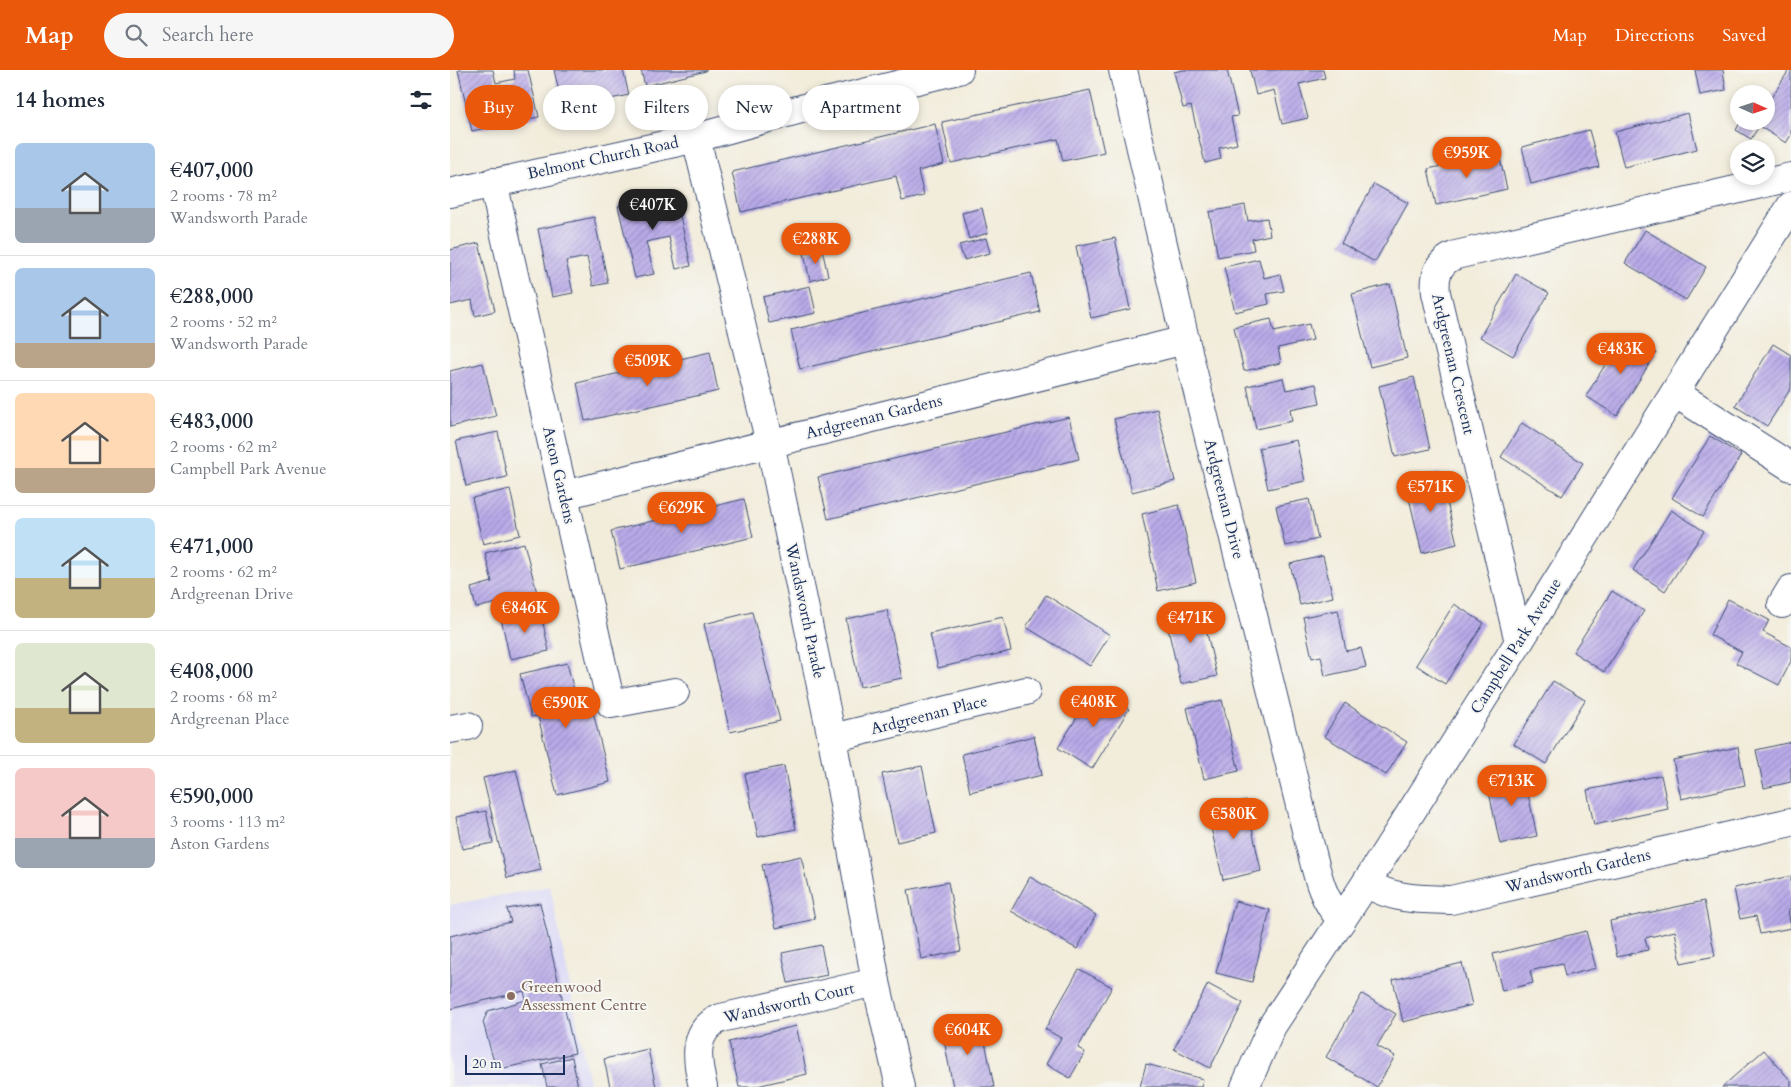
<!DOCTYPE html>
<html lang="en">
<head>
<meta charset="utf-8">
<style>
  body { margin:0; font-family:Cardo,serif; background:#f6f6f7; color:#1f2937; height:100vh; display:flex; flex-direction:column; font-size:19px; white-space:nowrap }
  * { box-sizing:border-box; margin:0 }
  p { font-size:16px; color:#747a83 }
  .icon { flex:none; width:28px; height:28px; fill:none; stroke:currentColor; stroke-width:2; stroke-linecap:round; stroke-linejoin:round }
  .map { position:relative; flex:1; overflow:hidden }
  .side { display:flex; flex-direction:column; background:#fff; width:450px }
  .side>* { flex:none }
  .top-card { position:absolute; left:15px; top:15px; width:475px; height:45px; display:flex; gap:10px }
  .needle { width:32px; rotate:93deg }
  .fabs { position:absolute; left:1280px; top:15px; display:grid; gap:10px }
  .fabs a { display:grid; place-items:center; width:45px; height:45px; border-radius:50%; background:#fff; box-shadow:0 2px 8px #0003; font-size:25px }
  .scale { position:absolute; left:15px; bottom:12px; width:100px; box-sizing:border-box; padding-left:5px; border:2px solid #1b2f5e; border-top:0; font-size:14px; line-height:18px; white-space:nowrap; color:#1b2f5e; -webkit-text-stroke:4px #f6f6f2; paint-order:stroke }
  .price { position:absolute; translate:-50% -42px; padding:0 11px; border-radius:18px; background:#ea580c; color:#fff; font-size:16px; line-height:32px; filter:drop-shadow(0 1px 2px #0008) }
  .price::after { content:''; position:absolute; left:50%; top:30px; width:15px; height:11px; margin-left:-8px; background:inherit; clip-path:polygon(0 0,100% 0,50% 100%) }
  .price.active { background:#222; color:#fff }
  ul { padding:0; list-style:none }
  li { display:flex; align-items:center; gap:15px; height:125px; padding:0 15px }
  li+li { border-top:1px solid #e0e1e3 }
  li span { display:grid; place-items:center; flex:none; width:140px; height:100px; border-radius:8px; color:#555 }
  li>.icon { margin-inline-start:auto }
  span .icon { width:60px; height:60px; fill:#fffc; stroke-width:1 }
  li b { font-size:21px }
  h2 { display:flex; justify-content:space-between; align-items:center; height:60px; padding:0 15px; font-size:21px }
  .tag { padding:0 18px; border-radius:22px; background:#fff; box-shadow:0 2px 8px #0003; font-size:18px; line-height:45px }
  .tag.active { background:#ea580c; color:#fff }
  header { display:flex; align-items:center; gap:30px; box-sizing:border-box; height:70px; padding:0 25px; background:#ea580c; color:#fff }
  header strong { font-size:24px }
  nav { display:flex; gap:28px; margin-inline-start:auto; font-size:18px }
  .search { width:350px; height:45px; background:#f6f6f7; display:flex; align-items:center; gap:12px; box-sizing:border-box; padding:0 18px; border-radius:28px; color:#747a83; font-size:19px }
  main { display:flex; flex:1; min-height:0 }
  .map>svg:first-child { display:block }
  .built { fill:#d9d7f7 }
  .building { fill:url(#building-hatch) }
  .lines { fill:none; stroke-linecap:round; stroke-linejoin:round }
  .street-casing { stroke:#3b4b71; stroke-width:30 }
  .street { stroke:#fff; stroke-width:28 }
  .education-dot { fill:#8d6e63; stroke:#f6f6f2; stroke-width:2 }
  .labels { text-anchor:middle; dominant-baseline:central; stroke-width:4; stroke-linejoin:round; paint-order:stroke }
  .street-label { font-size:16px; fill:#1b2f5e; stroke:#f6f6f2 }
  .education-label { font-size:16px; fill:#785e54; stroke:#f6f6f2; text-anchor:start }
</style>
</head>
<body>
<header>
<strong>Map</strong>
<div class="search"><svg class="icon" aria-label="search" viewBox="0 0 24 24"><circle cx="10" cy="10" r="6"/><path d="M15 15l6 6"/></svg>Search here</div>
<nav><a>Map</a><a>Directions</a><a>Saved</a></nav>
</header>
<main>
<section class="side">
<h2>14 homes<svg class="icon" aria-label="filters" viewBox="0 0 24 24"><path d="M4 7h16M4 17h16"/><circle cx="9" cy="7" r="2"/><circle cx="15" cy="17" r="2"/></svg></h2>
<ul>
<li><span style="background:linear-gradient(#a9c7e8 65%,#9aa5b1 0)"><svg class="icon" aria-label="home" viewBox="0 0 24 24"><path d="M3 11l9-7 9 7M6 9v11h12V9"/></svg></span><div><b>€407,000</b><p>2 rooms · 78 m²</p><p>Wandsworth Parade</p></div></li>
<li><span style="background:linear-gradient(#a9c7e8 75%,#b9a48a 0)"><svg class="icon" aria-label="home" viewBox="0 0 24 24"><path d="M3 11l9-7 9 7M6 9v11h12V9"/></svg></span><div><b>€288,000</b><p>2 rooms · 52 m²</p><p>Wandsworth Parade</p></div></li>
<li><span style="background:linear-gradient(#ffd9b3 75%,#b9a48a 0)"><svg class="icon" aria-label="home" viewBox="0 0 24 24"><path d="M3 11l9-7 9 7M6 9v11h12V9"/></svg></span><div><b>€483,000</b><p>2 rooms · 62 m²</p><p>Campbell Park Avenue</p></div></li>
<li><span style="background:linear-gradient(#bfe0f5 60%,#c2b280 0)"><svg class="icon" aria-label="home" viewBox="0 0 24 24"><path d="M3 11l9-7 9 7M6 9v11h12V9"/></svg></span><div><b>€471,000</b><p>2 rooms · 62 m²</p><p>Ardgreenan Drive</p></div></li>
<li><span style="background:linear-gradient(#dfe7d0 65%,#c2b280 0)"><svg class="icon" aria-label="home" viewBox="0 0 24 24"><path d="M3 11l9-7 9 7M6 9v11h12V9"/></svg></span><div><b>€408,000</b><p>2 rooms · 68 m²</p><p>Ardgreenan Place</p></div></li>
<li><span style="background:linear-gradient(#f6c9c9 70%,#9aa5b1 0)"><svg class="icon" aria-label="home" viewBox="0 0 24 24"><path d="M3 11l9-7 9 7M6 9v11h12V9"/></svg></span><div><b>€590,000</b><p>3 rooms · 113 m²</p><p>Aston Gardens</p></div></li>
</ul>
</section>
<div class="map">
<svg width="1341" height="1017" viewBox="0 0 1341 1017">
  <defs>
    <pattern id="building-hatch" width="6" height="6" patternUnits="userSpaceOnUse" patternTransform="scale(1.25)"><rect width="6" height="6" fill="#b9aae9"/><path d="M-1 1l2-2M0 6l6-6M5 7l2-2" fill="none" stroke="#968bc0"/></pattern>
  </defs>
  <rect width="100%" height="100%" fill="#f6f6f2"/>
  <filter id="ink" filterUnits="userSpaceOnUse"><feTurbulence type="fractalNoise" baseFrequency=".02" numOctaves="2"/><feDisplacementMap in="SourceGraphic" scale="10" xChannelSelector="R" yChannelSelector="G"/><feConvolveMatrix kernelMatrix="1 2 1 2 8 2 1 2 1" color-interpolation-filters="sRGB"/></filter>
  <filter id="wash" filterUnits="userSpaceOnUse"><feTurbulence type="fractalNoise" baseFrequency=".0096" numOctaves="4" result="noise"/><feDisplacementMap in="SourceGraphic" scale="20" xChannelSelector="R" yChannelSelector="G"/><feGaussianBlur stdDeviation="1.12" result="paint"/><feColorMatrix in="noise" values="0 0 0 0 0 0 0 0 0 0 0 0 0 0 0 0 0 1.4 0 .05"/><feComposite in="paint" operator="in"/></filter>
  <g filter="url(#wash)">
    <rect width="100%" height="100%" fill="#f2ecda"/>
    <path class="built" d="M100 816 140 1017H0V835Z"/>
    <g id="blocks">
      <g class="building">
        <path d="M8 0H43L46 13 65 9 64 0H78L89 47 22 61Z"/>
        <path d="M104 0H173L179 25 113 39Z"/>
        <path d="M191 0H256V1L195 16Z"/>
        <path d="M733 0H777L788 46 781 47 787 74 769 78 771 89 755 93 741 36 733 38 724 2Z"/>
        <path d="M800 0H873L875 8 849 14 858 48 832 54 824 20 806 25Z"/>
        <path d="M1245 0H1273L1276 20 1250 25Z"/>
        <path d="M1339 0H1341V65L1336 73 1309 56 1301 69 1286 60 1291 51H1316V36Z"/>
        <path d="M640 20 654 82 613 91 608 69 501 93 492 52Z"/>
        <path d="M1238 43 1247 79 1174 97 1165 62Z"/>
        <path d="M485 54 494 94 468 101 474 126 452 131 446 106 291 142 282 102Z"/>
        <path d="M1139 60 1149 97 1081 114 1072 77Z"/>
        <path d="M1049 84 1057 119 986 135 978 99Z"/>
        <path d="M924 114 958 133 925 192 891 173Z"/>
        <path d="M225 123 241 196 226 199 219 167 196 172 204 204 185 208 168 136Z"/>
        <path d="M795 135 798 151 817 148 820 165 802 169 804 180 768 187 759 142Z"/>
        <path d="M532 138 538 163 519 169 512 143Z"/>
        <path d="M144 147 158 213 143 216 137 187 116 191 123 223 102 227 88 159Z"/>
        <path d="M1195 160 1256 197 1236 230 1175 193Z"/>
        <path d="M536 168 540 183 514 190 509 175Z"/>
        <path d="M665 168 680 239 641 248 626 176Z"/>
        <path d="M29 173 45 241 25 246 22 230 0 235V180Z"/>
        <path d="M372 179 378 206 360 211 354 183Z"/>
        <path d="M809 189 814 208 830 204 834 221 817 224 819 234 785 242 774 197Z"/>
        <path d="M581 203 590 242 350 299 341 260Z"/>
        <path d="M1066 204 1099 223 1063 286 1030 267Z"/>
        <path d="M940 214 957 288 920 297 902 224Z"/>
        <path d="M360 216 366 243 319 253 313 227Z"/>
        <path d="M821 249 824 262 859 254 863 270 828 278 831 293 794 301 784 257Z"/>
        <path d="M1174 264 1206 283 1167 346 1136 326Z"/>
        <path d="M1323 274 1341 285V318L1317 356 1285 336Z"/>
        <path d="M260 282 268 321 135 351 127 313Z"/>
        <path d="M33 293 46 346 0 357V301Z"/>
        <path d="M964 307 980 379 945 387 929 316Z"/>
        <path d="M833 308 836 320 866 314 870 333 840 339 842 351 806 359 797 316Z"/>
        <path d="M707 339 725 411 682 422 664 349Z"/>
        <path d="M619 347 629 389 378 449 368 407Z"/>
        <path d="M1072 353 1133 393 1112 426 1051 387Z"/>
        <path d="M48 362 57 407 16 416 6 371Z"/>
        <path d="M1260 366 1291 385 1253 447 1222 428Z"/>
        <path d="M846 370 855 411 818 419 809 378Z"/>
        <path d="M990 403 1007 474 972 483 955 411Z"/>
        <path d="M60 419 70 465 33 474 22 428Z"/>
        <path d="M294 429 303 467 170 499 161 461Z"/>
        <path d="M859 429 868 469 835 476 826 436Z"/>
        <path d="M729 435 746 512 708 521 692 444Z"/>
        <path d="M1221 440 1254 461 1215 521 1183 500Z"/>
        <path d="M74 473 87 523 26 538 21 518 42 512 35 483Z"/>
        <path d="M873 486 883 527 850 535 840 494Z"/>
        <path d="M1162 521 1194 541 1154 602 1123 582Z"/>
        <path d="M596 525 660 565 640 596 576 557Z"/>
        <path d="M1278 529 1319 550 1313 562 1341 577V591L1329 615 1286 593 1292 582 1260 565Z"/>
        <path d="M750 534 767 606 731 614 714 542Z"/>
        <path d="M1004 534 1034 553 995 614 966 595Z"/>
        <path d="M90 539 99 581 60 589 51 548Z"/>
        <path d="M437 540 452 608 410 617 396 549Z"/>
        <path d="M888 540 896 581 911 578 916 597 875 606 871 586 862 588 853 547Z"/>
        <path d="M302 542 330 651 280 662 254 554Z"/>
        <path d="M553 547 561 581 488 598 480 564Z"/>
        <path d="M117 593 127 632 140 629 160 712 107 725 88 646 81 647 70 604Z"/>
        <path d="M1103 611 1135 630 1096 694 1064 674Z"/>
        <path d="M645 618 679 639 642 699 608 678Z"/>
        <path d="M772 630 789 701 754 709 737 638Z"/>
        <path d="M895 633 957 672 936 705 874 666Z"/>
        <path d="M584 666 592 705 520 722 512 684Z"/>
        <path d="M1341 672V712L1314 718 1306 680Z"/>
        <path d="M1288 677 1295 715 1231 729 1223 690Z"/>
        <path d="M334 696 346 759 308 767 295 704Z"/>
        <path d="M472 696 486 763 447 772 432 704Z"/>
        <path d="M66 700 91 800 57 808 33 708Z"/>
        <path d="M1073 700 1087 766 1050 774 1036 708Z"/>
        <path d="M1211 705 1218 739 1144 755 1137 720Z"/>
        <path d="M796 730 811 801 773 810 757 740Z"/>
        <path d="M36 741 43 773 12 779 6 747Z"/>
        <path d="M351 786 365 849 326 858 312 795Z"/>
        <path d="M1341 806V839L1338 840 1341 858 1310 864 1306 846 1290 849 1284 818Z"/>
        <path d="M580 807 646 845 627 879 561 841Z"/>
        <path d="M498 812 511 881 471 889 458 820Z"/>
        <path d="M785 831 820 840 802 912 766 903Z"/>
        <path d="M1254 831 1265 886 1231 893 1225 861 1195 868 1198 880 1167 887 1160 851Z"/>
        <path d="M90 833 125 983 54 998 44 992 33 952 38 941 76 930 74 921 0 939V866L61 852 57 839Z"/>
        <path d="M1136 861 1146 898 1115 906 1112 893 1080 901 1083 913 1052 921 1043 884Z"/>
        <path d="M371 875 377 905 338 913 332 883Z"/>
        <path d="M1012 893 1022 935 953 952 943 910Z"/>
        <path d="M629 899 662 917 628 978 635 982 620 1008 596 994 611 968 595 959Z"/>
        <path d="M758 914 793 933 760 998 724 979Z"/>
        <path d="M912 924 946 944 927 976 945 986 927 1017 876 987Z"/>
        <path d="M531 951 544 1017H503L492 959Z"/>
        <path d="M346 956 357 1004 303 1017H289L279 972Z"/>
        <path d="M198 979 206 1017H160L154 989Z"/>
        <path d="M1314 980 1341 1011V1017H1272Z"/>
        <path d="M122 987 128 1017H97L92 994Z"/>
        <path d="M696 994 753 1009 751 1017H690Z"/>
      </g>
    </g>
  </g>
  <g filter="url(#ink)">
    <use href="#blocks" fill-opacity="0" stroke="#3b4b71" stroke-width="1"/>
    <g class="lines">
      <defs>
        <g id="street">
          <path d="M673 0 735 270 858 768C866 797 870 829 892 850"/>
          <path d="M246 68 320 373 382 668 426 912 450 1017"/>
          <path d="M43 112 161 634 225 622"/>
          <path d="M0 123 246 68 380 31 509 0"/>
          <path d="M1225 323 1341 397"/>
          <path d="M114 425 735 270"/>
          <path d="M1332 534 1341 519"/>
          <path d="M1069 572 986 223C984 205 988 192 1006 185L1341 107"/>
          <path d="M0 659 18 656"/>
          <path d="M382 668 576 621"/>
          <path d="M916 813C944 830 969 829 1001 830L1341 752"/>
          <path d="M253 1017C247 992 241 960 271 948L426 912"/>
          <path d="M795 1017 822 956 916 813 1069 572 1341 136"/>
        </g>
      </defs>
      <use href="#street" class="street-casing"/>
      <use href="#street" class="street"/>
    </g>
  </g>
  <circle class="education-dot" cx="61" cy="926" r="5"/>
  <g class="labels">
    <g class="street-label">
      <text transform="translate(153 88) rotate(-12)">Belmont Church Road</text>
      <text transform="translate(1003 294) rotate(77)">Ardgreenan Crescent</text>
      <text transform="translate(424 347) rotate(-14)">Ardgreenan Gardens</text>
      <text transform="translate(109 405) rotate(77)">Aston Gardens</text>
      <text transform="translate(774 429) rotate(76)">Ardgreenan Drive</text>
      <text transform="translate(355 541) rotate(78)">Wandsworth Parade</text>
      <text transform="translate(1066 576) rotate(-58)">Campbell Park Avenue</text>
      <text transform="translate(479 645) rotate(-14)">Ardgreenan Place</text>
      <text transform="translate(1128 801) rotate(-13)">Wandsworth Gardens</text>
      <text transform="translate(339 933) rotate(-13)">Wandsworth Court</text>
    </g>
    <g class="education-label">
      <text x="71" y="917">Greenwood<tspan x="71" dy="18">Assessment Centre</tspan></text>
    </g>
  </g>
</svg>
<div class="fabs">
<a><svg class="needle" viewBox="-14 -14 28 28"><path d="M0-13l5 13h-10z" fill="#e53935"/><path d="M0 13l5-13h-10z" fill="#747a83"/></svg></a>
<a><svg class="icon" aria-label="layers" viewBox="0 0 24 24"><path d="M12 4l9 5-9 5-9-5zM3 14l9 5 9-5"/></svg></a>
</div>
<div class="scale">20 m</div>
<b class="price" style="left:1017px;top:109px">€959K</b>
<b class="price active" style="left:203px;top:161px">€407K</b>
<b class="price" style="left:366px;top:195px">€288K</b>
<b class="price" style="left:1171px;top:305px">€483K</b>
<b class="price" style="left:198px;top:317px">€509K</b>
<b class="price" style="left:981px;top:443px">€571K</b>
<b class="price" style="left:232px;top:464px">€629K</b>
<b class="price" style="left:75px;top:564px">€846K</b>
<b class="price" style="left:741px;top:574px">€471K</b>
<b class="price" style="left:644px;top:658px">€408K</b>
<b class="price" style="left:116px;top:659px">€590K</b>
<b class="price" style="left:1062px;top:737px">€713K</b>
<b class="price" style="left:784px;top:770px">€580K</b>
<b class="price" style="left:518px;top:986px">€604K</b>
<div class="top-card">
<a class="tag active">Buy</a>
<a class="tag">Rent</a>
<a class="tag">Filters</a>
<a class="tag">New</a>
<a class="tag">Apartment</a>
</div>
</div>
</main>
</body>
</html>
